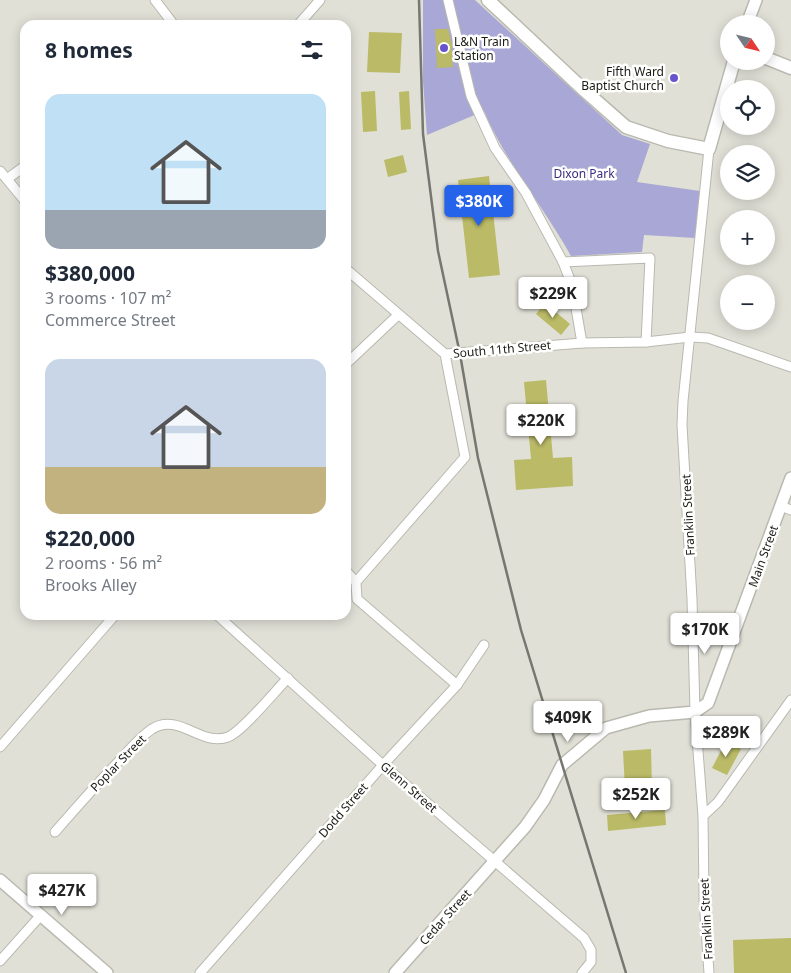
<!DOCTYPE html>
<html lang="en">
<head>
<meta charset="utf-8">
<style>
  body { margin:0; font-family:"Noto Sans",sans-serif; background:#f6f6f7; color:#1f2937; height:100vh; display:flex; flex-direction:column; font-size:19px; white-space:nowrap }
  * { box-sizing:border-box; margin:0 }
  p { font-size:16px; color:#747a83 }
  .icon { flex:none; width:28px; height:28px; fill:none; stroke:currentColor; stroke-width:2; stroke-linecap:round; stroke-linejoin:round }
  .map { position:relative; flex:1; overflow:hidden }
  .details { position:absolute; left:20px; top:20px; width:331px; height:600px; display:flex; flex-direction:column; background:#fff; border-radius:15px; box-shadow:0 2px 12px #0003 }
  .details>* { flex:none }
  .needle { width:32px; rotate:125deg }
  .tools { position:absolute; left:720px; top:15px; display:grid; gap:10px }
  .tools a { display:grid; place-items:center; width:55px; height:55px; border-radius:50%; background:#fff; box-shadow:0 2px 12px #0003; font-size:25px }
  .price { position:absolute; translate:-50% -42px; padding:0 11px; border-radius:5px; background:#fff; color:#222; font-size:16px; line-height:32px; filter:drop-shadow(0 1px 2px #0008) }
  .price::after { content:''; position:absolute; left:50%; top:30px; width:15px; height:11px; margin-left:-8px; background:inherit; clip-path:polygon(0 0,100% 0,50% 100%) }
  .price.selected { background:#2563eb; color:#fff }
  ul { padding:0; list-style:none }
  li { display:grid; align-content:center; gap:10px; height:265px; padding:0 25px }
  li span { display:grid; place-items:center; height:155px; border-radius:15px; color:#555 }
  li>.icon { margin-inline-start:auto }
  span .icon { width:90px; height:90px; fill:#fffc; stroke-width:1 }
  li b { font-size:21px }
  h2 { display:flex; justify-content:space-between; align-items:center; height:60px; padding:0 25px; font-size:21px }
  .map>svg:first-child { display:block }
  .green { fill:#a8a7d5 }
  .building { fill:#baba67 }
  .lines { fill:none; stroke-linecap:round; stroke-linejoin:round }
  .minor-casing { stroke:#b9b9b0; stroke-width:11 }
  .tertiary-casing { stroke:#b9b9b0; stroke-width:14 }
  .secondary-casing { stroke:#b9b9b0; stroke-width:15 }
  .minor { stroke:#fff; stroke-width:9 }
  .tertiary { stroke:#fff; stroke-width:11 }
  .secondary { stroke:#fff; stroke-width:12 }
  .rail { stroke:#777771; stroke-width:2.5 }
  .poi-dot { fill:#6753cc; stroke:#fffffe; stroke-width:2 }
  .labels { text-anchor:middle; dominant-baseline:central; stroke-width:5; stroke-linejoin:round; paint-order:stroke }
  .poi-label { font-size:12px; fill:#191916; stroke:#fffffe; text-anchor:start }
  .park-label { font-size:12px; fill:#3c2c80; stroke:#fffffe }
  .street-label { font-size:12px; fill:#191916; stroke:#fffffe }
</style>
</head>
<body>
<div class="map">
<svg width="791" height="973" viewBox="0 0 791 973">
  <rect width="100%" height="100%" fill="#e0e0d7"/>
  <path class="green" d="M423 0H475L622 135 650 144 637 182 700 191 695 238 644 235 642 252 571 256C544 207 506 163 484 111L427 135 423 81Z"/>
  <g class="building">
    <path d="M435 29H448L452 45 453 67 437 68Z"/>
    <path d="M369 32 402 33 400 73 367 72Z"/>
    <path d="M375 91 377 131 363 132 361 92Z"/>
    <path d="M409 91 411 129 401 130 399 92Z"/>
    <path d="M403 155 407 172 388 177 384 160Z"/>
    <path d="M489 176 500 275 469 278 458 180Z"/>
    <path d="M545 303 570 324 561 335 536 314Z"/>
    <path d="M546 380 553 458 572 457 573 486 516 490 514 460 531 459 524 382Z"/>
    <path d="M726 741 741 749 727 775 712 768Z"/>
    <path d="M651 749 652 787 625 789 623 751Z"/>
    <path d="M665 810 666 825 608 831 607 815Z"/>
    <path d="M791 938V973H734L733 940Z"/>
  </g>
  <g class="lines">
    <defs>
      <g id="minor">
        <path d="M155 0 174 25"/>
        <path d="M448 0 471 96 495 148 526 193 563 262 572 285 582 343"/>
        <path d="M298 25 320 0"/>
        <path d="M0 171 25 201"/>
        <path d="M7 179 25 166"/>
        <path d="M563 262 650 258 646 342"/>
        <path d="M346 269 445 354 582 343 646 342 690 337 708 338 791 367"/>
        <path d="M445 354 465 457 356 582 357 599 457 685"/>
        <path d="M346 364 398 315"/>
        <path d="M781 506 791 510"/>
        <path d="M346 571 356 582"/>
        <path d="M217 615 383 765 584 938 591 950V962L582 973"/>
        <path d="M0 747 115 615"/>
        <path d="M703 816 718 802 791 700"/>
        <path d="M55 832C76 808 97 784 119 761 129 750 140 737 152 729 179 712 201 747 228 737 243 731 275 691 288 678"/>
        <path d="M0 961 41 915"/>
        <path d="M200 973 383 765 457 685 484 645"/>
        <path d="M709 973 704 899 703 816 695 712 692 599 682 425 683 401 709 149"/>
      </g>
      <g id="tertiary">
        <path d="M747 24 756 0"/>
        <path d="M0 880 107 973"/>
        <path d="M395 973 525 827 544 800 562 765 606 728 649 716 695 712 708 703 791 478"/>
      </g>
      <g id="secondary">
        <path d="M488 0 585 91 626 127 668 141 709 149 734 61"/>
        <path d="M766 58 791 68"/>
      </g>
    </defs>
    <use href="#minor" class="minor-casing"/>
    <use href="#tertiary" class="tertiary-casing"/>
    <use href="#secondary" class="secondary-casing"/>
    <use href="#minor" class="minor"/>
    <use href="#tertiary" class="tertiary"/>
    <use href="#secondary" class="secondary"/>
    <path class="rail" d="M419 0 423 134 438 251 460 354 478 458 521 630 626 973"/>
  </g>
  <g class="poi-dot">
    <circle cx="444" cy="48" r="5"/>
    <circle cx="674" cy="78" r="5"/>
  </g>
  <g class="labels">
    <g class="poi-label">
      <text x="454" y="41">L&amp;N Train<tspan x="454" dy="14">Station</tspan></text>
      <text x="664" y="71" text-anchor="end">Fifth Ward<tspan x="664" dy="14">Baptist Church</tspan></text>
    </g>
    <g class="park-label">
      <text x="584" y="173">Dixon Park</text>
    </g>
    <g class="street-label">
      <text transform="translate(502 349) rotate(-5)">South 11th Street</text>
      <text transform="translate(688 515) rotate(-93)">Franklin Street</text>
      <text transform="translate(763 556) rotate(-70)">Main Street</text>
      <text transform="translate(118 763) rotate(-46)">Poplar Street</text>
      <text transform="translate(409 787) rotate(41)">Glenn Street</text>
      <text transform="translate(343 810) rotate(-49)">Dodd Street</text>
      <text transform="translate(445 917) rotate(-48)">Cedar Street</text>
      <text transform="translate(706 919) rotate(-93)">Franklin Street</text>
    </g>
  </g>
</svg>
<div class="tools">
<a><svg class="needle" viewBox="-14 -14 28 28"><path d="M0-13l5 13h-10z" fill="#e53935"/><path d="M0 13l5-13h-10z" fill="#747a83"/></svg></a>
<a><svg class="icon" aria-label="locate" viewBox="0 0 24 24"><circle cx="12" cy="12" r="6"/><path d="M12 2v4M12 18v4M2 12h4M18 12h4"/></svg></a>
<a><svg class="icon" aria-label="layers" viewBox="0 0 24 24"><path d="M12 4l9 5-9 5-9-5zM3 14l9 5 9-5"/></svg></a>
<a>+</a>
<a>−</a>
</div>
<b class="price selected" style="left:479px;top:227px">$380K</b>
<b class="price" style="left:553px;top:319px">$229K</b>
<b class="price" style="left:541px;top:446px">$220K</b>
<b class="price" style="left:705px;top:655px">$170K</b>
<b class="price" style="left:568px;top:743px">$409K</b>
<b class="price" style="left:726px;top:758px">$289K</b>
<b class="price" style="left:636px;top:820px">$252K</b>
<b class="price" style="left:62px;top:916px">$427K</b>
<section class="details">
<h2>8 homes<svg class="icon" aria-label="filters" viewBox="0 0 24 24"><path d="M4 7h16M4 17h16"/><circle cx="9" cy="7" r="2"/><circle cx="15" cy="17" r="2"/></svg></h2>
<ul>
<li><span style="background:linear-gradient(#bfe0f5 75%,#9aa5b1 0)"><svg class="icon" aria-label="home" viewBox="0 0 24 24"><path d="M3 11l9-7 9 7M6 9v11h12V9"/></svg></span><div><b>$380,000</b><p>3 rooms · 107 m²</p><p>Commerce Street</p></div></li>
<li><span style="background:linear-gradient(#c9d6e8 70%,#c2b280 0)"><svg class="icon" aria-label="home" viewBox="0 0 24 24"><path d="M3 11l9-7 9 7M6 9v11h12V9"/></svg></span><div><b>$220,000</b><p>2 rooms · 56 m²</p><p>Brooks Alley</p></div></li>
</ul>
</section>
</div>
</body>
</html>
